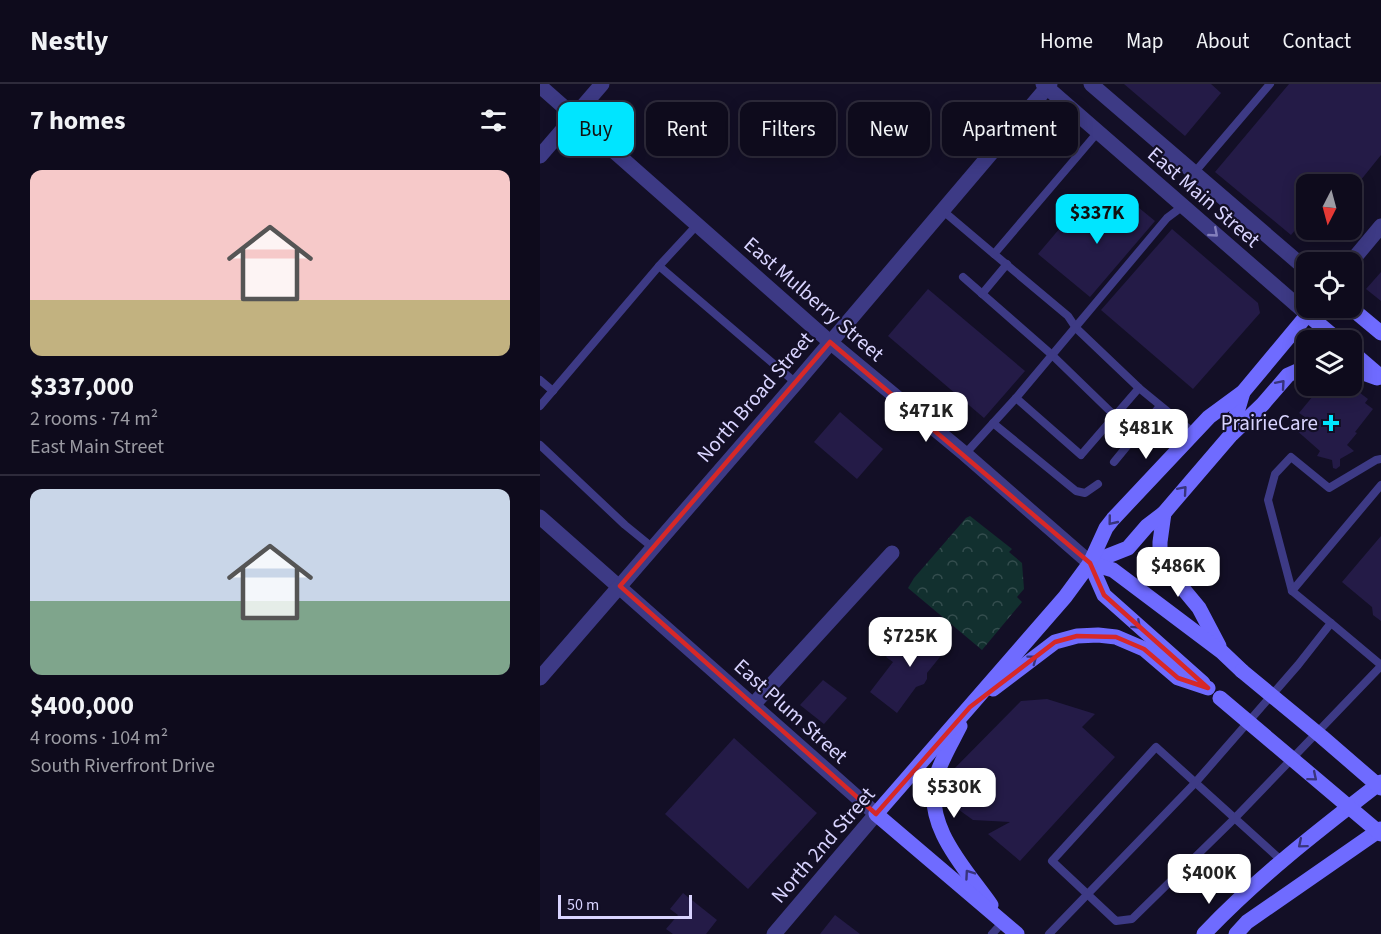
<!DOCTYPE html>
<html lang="en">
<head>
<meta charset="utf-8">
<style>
  body { margin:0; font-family:"Source Sans 3",sans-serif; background:#171425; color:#f1f3f6; height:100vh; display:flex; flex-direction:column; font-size:22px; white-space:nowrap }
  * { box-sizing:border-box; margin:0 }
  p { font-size:20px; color:#9b9ba3 }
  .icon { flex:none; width:33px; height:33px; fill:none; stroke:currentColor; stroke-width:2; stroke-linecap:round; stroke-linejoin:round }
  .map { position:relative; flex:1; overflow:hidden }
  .drawer { display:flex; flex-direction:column; background:#0e0b1c; width:540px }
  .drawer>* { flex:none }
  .top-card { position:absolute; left:18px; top:18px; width:570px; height:54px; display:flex; gap:12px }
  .needle { width:39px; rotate:186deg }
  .fabs { position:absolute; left:756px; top:90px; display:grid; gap:12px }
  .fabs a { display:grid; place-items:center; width:66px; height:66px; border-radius:12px; background:#0e0b1c; box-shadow:0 3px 15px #0003,0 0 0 2px #2e2b3b; font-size:30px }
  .scale { position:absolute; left:18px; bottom:15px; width:134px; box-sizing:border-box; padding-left:6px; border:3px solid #d9d4ff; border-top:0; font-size:16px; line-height:21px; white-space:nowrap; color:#d9d4ff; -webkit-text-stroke:4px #130f26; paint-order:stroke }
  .price { position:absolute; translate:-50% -51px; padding:0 14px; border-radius:12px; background:#fff; color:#222; font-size:20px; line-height:39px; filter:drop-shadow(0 2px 3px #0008) }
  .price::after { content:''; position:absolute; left:50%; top:36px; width:18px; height:14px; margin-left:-9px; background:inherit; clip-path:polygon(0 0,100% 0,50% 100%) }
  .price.current { background:#00e5ff; color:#111 }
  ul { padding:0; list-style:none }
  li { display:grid; align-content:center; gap:12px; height:318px; padding:0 30px }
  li+li { border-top:2px solid #2e2b3b }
  li span { display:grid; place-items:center; height:186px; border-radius:12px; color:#555 }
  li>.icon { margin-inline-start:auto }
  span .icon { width:108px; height:108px; fill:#fffc; stroke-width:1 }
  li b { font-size:26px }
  h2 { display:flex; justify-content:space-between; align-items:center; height:72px; padding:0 30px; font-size:26px }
  .pill { padding:0 21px; border-radius:12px; background:#0e0b1c; box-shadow:0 3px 15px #0003,0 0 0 2px #2e2b3b; font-size:21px; line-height:54px }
  .pill.current { background:#00e5ff; color:#111 }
  header { display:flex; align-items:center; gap:36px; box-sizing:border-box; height:84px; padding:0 30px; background:#0e0b1c; border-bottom:2px solid #2e2b3b }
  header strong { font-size:28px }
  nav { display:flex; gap:33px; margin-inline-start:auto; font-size:21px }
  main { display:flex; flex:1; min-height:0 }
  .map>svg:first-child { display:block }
  .park { fill:url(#park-crowns) }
  .building { fill:#241b47 }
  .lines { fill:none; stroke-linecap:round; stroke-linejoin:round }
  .service { stroke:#3d3a85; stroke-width:8 }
  .minor { stroke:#3d3a85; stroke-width:15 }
  .tertiary { stroke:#3d3a85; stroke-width:15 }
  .secondary { stroke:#6f6bff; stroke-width:15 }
  .secondary-bridge { stroke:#6f6bff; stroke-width:15 }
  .oneway { stroke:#837fbc }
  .oneway2 { stroke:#38347d }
  .marked { fill:none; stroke:#d62828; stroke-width:4.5; stroke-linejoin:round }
  .poi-dot { fill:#00e5ff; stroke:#130f26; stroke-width:2 }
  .labels { text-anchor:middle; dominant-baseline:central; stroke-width:4.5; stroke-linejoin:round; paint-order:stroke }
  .street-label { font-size:21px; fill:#d9d4ff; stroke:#130f26 }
  .poi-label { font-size:21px; fill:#d9d4ff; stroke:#130f26; text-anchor:end }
</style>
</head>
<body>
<header>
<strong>Nestly</strong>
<nav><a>Home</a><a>Map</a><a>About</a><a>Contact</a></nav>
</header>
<main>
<section class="drawer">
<h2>7 homes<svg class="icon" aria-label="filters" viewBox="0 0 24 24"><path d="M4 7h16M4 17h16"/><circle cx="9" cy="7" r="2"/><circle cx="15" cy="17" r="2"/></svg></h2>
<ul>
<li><span style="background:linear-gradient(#f6c9c9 70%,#c2b280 0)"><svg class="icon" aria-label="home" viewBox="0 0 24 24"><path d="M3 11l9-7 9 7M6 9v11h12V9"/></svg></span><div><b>$337,000</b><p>2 rooms · 74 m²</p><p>East Main Street</p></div></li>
<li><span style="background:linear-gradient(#c9d6e8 60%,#7fa58c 0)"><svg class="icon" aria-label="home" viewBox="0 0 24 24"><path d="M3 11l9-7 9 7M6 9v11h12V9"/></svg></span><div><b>$400,000</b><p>4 rooms · 104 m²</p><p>South Riverfront Drive</p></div></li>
</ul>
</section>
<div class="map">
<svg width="841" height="850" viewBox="0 0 841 850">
  <defs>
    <pattern id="park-crowns" width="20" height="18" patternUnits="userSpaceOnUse" patternTransform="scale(1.5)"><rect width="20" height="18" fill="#12302f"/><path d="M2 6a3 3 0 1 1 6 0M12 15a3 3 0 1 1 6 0" fill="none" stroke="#344d4e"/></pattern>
  </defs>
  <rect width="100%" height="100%" fill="#130f26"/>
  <path class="park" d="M430 432 472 465 469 468 482 479 484 505 477 513 482 518 442 566 368 504 374 494 426 434Z"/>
  <g class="building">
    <path d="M584 0H671L681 9 645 52Z"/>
    <path d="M749 0H841V71L812 107V100H766V133L751 151 675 88Z"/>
    <path d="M582 110 615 137 550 213 498 170 526 137 539 148 544 142 550 147Z"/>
    <path d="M632 145 718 219 720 229 653 305 561 226Z"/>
    <path d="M841 188V217L826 205Z"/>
    <path d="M388 205 485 287 444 334 348 252Z"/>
    <path d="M794 302H811L828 315 825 319 833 325 815 348 817 349 807 361 814 367 800 375V382L796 385 793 384 792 376 777 372 780 367 755 345 765 333 759 329 773 312Z"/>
    <path d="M300 328 343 365 317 395 274 358Z"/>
    <path d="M841 452V537L833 531 832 523 802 498Z"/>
    <path d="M373 545 389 557 396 548H409L412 558 387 589V595L384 600 376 603 357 629 330 608 353 578 346 573 354 562 358 565Z"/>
    <path d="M283 596 307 614 284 640 260 621Z"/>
    <path d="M507 615 555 630 542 643 575 673 480 777 448 750 470 738 433 736 401 713 409 690 481 617Z"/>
    <path d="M194 654 277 729 208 805 125 730Z"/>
    <path d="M143 809 177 836 166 850H133L126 845 138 831 130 825Z"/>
    <path d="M295 831 320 850H280Z"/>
  </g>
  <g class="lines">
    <g class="service">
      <path d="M558 48 454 170 528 232 536 244 599 304 654 349"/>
      <path d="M654 89 730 0"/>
      <path d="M402 126 454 170"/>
      <path d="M119 182 157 141"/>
      <path d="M423 193 511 270 575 332"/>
      <path d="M442 210 467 180"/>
      <path d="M0 296 13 307"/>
      <path d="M476 314 541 371 599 304"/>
      <path d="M0 322 119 182 256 299"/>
      <path d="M453 339 536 407 545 409 558 400"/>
      <path d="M0 361 85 441 112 463"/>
      <path d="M425 370 476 314 627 134 643 122"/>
      <path d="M574 378 620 322"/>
      <path d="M752 507 728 416 735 390 751 373 789 404 836 376 841 375"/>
      <path d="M791 539 752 507 841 401"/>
      <path d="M742 777 616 663 512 777 576 837 592 835 694 735 841 582"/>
      <path d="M452 850 463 838"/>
      <path d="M509 850 655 699 758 581 791 539 841 581"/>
    </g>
    <g class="minor">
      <path d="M0 433 336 730"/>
      <path d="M0 594 256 299 510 0"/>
      <path d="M213 621 352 469"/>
    </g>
    <g class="tertiary">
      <path d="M503 0 767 230"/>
      <path d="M551 0 766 185"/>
      <path d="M0 2 290 258 425 370 550 479"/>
      <path d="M0 72 62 0"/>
      <path d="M811 178 841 142"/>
      <path d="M234 850 336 730"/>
    </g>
    <g class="secondary">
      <path d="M811 224 841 249"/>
      <path d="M767 230 798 256"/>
      <path d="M812 268 841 293"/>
      <path d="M812 285 837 294"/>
      <path d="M692 350 723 320 748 291 766 283"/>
      <path d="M624 429 620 458V474L630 489 659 524 679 562"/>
      <path d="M550 479 588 464 607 442 624 429 690 352 703 308"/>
      <path d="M550 479 564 511 663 599"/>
      <path d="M550 479 573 486 682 568 702 587"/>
      <path d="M453 605 515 558 537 552 558 551 576 553 604 565 638 594 668 604"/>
      <path d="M420 642C412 658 401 676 396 693 383 742 425 784 451 821"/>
      <path d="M477 850 336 730 525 513 550 479 566 444 573 435 669 333 703 308 773 224"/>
      <path d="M664 850C718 793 779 746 841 698"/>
      <path d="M696 850 707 838 841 745"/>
    </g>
    <g class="secondary-bridge">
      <path d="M702 587 782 653 841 704"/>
      <path d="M680 614 841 750"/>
    </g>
  </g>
  <defs><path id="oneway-chevron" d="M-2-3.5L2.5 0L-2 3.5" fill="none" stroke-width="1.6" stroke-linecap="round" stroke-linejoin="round" transform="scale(1.5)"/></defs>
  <use class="oneway" href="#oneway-chevron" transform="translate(674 149) rotate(41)"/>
  <g class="oneway2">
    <use href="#oneway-chevron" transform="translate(741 300) rotate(-49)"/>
    <use href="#oneway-chevron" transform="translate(643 406) rotate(-49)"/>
    <use href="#oneway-chevron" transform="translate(572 437) rotate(129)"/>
    <use href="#oneway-chevron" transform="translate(597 541) rotate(42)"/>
    <use href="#oneway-chevron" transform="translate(493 575) rotate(-37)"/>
    <use href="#oneway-chevron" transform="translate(773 693) rotate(40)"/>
    <use href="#oneway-chevron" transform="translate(762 760) rotate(140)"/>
    <use href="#oneway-chevron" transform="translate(429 790) rotate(-125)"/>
  </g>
  <path class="marked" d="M290 258 550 479 564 511 668 604 638 594 604 565 576 553 537 552 515 558 430 623 336 730 80 502Z"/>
  <path class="poi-dot" d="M788 330h6v6h6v6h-6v6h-6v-6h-6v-6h6z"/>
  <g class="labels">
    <g class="street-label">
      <text transform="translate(664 113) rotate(41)">East Main Street</text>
      <text transform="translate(274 215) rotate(41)">East Mulberry Street</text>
      <text transform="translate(215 313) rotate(-49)">North Broad Street</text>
      <text transform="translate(251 627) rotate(42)">East Plum Street</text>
      <text transform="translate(283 761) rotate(-49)">North 2nd Street</text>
    </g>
    <g class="poi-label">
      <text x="778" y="339">PrairieCare</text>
    </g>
  </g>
</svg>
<div class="fabs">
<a><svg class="needle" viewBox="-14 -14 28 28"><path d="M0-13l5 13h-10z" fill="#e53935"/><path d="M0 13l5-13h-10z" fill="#9b9ba3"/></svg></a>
<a><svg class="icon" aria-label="locate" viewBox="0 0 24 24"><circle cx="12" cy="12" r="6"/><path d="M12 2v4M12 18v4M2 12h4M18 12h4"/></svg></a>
<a><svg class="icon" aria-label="layers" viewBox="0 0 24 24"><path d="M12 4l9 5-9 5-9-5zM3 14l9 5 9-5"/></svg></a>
</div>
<div class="scale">50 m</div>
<b class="price current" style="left:557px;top:161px">$337K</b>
<b class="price" style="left:386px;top:359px">$471K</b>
<b class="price" style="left:606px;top:376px">$481K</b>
<b class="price" style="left:638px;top:514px">$486K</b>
<b class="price" style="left:370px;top:584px">$725K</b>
<b class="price" style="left:414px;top:735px">$530K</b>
<b class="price" style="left:669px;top:821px">$400K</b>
<div class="top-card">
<a class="pill current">Buy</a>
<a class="pill">Rent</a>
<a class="pill">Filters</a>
<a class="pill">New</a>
<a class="pill">Apartment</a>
</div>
</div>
</main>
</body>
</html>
